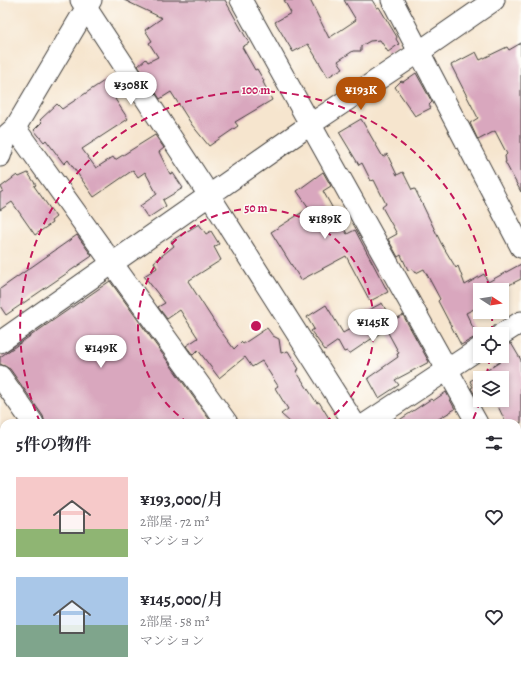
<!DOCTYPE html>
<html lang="ja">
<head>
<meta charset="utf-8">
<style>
  body { margin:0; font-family:Alegreya,"Noto Serif JP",serif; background:#f7f7f7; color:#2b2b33; height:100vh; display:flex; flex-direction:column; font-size:15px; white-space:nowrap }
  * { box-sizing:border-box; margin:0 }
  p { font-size:13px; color:#7c7c81 }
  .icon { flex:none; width:22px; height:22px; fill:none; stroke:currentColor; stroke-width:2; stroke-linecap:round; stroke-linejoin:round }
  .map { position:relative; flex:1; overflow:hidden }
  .side { position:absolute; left:0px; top:419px; width:521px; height:256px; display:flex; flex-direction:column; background:#fff; border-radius:12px 12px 0 0; box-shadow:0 2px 6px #0003 }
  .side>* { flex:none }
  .needle { width:26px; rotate:102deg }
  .buttons { position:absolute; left:473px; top:283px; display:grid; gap:8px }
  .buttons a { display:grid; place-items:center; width:36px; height:36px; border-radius:0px; background:#fff; box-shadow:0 2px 6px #0003; font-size:20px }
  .price { position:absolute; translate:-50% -34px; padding:0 9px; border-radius:14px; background:#fff; color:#222; font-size:13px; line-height:26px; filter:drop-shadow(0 1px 2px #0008) }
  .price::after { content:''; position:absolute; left:50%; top:24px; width:12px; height:9px; margin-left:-6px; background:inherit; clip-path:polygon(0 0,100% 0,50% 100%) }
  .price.active { background:#b45309; color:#fff }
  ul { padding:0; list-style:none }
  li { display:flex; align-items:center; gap:12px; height:100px; padding:0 16px }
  li span { display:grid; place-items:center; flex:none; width:112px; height:80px; border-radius:0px; color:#555 }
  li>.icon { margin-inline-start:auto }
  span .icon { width:48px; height:48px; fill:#fffc; stroke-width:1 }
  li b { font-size:17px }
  h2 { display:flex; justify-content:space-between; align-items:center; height:48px; padding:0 16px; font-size:17px }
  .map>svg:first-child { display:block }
  .building { fill:#d9a7be }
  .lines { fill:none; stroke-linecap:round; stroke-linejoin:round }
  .minor-casing { stroke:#3d3a37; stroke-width:23 }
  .minor { stroke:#fff; stroke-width:21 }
  .ring { fill:none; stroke:#c2185b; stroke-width:2; stroke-dasharray:7 5 }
  .centre { fill:#c2185b; stroke:#fdfcf7; stroke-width:2 }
  .ring-label { font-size:12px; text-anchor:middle; font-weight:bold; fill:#c2185b; stroke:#fdfcf7; stroke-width:3; stroke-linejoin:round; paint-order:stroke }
</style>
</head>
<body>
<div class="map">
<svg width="521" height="675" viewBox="0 0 521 675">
  <rect width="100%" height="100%" fill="#fdfcf7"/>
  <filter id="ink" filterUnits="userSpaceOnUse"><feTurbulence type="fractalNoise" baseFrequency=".025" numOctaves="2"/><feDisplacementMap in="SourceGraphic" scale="8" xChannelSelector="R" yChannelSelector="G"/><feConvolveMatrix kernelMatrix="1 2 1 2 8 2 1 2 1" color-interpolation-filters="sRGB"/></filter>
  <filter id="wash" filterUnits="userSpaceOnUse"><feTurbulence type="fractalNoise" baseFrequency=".012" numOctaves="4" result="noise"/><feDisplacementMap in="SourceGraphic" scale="16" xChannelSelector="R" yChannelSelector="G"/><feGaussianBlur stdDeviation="0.9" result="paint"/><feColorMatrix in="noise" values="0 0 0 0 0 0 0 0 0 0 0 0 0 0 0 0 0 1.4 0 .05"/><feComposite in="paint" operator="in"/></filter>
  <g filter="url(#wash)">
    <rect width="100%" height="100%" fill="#f6e5ce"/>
    <g id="blocks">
      <g class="building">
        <path d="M124 0H225L249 43 242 47 255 70 257 69 264 81 263 82 272 100 235 122 238 126 209 146 192 125 171 92 160 99 138 66 146 59 148 62 158 57 149 43 152 41 145 30 162 18Z"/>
        <path d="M284 0H310L329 38 356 20 344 0H372L377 8 379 7 397 37 396 39 399 44 388 52 380 40 370 41 361 46V51H353L338 61 343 68 328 77 308 44 293 52 275 22 291 13Z"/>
        <path d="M521 43V192L505 162H506L505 156 507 154 495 131 478 140 470 123 478 118 451 65 476 52 480 60 507 47 509 50Z"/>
        <path d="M416 73 432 102 429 105 431 108 415 116 395 87 401 81 403 82Z"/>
        <path d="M110 77 115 84 119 80 126 90 115 99 128 119 82 149 96 168 113 157 115 160 155 135 164 148 159 152 170 174 173 173 183 188 163 200 166 206 148 218 140 206 157 194 145 172 138 177 133 170 94 197 68 160 64 164 46 140 44 142 34 130 42 122 40 120 57 104 62 109Z"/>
        <path d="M361 119 383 157 387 154 397 175 403 172 412 190 415 189 441 243 456 268 458 266 465 285 484 274 488 282 521 264V279L499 290H480V306L466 313 477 336 461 345 438 301 440 299 424 269 416 273 413 269 408 270 401 255 398 257 388 239 397 234 382 207 386 204 374 180 371 181 362 163 359 165 339 132Z"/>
        <path d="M323 172 331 186 323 191 347 234 355 230 388 292 370 301 346 256 301 280 271 232 309 208 297 191Z"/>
        <path d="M28 173 36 185 34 186 56 217 51 221 52 223 35 235 12 202 0 210V193L3 191 1 187 17 175 19 177Z"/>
        <path d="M199 224 206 234 211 231 219 244 214 247 221 260 188 281 217 326 234 349 241 342 243 344 267 328 273 336 279 339 281 353 288 351 299 369 296 371 317 403 319 402 332 423H291L281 414 288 409 275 388 278 386 262 361 252 367 245 357 219 378 198 350 193 355 186 346 198 338 180 310 167 319 158 307 165 303 144 276 157 268 154 262 174 246 171 241Z"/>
        <path d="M77 235 92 256 6 315 0 306V289Z"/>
        <path d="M110 281 212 423H45L43 416 10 369 0 364V357Z"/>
        <path d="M382 303 392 321 403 315 429 362 395 380 399 385 379 398 368 378 398 357 397 354 399 353 386 329 349 354 347 351 344 352 338 341 325 350 311 331 314 329 307 317 326 305 343 333 371 317 367 311Z"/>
        <path d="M511 343 521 360V423H506L495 400H502V378H480V400H487L480 404 471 388 473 387 470 381 500 362 496 356H502V348Z"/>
        <path d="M446 392 455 409 432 423H395L431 399 433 401Z"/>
      </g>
    </g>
  </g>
  <g filter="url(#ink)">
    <use href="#blocks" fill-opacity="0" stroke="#3d3a37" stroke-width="1"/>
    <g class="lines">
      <defs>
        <g id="minor">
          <path d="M81 0 209 195 354 423"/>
          <path d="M91 0 15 128 227 423"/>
          <path d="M241 0 477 423"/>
          <path d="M392 0 521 247"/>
          <path d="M0 156 7 135 15 128"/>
          <path d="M502 334 521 322"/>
          <path d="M0 342 311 124 419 52 494 0"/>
          <path d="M0 376 33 423"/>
          <path d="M367 423 480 348"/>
          <path d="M517 497 521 505"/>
          <path d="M517 590 521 588"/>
          <path d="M517 666 521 672"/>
          <path d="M207 671 210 675"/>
          <path d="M350 675 356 671"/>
        </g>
      </defs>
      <use href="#minor" class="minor-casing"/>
      <use href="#minor" class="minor"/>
    </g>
  </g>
  <g class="ring">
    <path d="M188 423A118 118 0 1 1 324 423"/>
    <path d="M490 357A236 236 0 0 1 486 377M480 401A236 236 0 0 1 472 422M40 422A236 236 0 1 1 489 289M492 314A236 236 0 0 1 492 332"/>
  </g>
  <circle cx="256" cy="326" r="6" class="centre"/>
  <g class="ring-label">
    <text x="256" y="94">100 m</text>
    <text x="256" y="212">50 m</text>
  </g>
</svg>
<div class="buttons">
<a><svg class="needle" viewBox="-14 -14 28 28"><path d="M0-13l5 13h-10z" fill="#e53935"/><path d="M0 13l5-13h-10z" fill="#7c7c81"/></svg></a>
<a><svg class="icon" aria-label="locate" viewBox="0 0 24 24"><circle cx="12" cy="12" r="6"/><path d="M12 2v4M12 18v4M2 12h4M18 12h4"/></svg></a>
<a><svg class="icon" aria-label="layers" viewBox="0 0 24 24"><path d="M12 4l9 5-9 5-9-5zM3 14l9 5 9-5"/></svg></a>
</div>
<b class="price" style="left:131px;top:106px">¥308K</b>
<b class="price active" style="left:361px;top:111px">¥193K</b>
<b class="price" style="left:325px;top:240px">¥189K</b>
<b class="price" style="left:373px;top:343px">¥145K</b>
<b class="price" style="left:101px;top:369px">¥149K</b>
<section class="side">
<h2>5件の物件<svg class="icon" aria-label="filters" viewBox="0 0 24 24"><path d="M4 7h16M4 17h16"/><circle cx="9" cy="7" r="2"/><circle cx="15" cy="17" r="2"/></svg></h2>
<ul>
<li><span style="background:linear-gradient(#f6c9c9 65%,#8fb573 0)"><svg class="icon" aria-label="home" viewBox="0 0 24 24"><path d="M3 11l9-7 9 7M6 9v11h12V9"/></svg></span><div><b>¥193,000/月</b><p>2部屋 · 72 m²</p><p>マンション</p></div><svg class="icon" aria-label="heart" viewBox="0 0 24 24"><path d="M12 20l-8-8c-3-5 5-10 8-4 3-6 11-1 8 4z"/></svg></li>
<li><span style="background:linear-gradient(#a9c7e8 60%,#7fa58c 0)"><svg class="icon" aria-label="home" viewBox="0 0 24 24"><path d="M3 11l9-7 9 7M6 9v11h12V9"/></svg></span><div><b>¥145,000/月</b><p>2部屋 · 58 m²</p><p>マンション</p></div><svg class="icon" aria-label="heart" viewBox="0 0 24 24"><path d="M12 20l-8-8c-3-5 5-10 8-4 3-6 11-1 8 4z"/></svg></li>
</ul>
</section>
</div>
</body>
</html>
